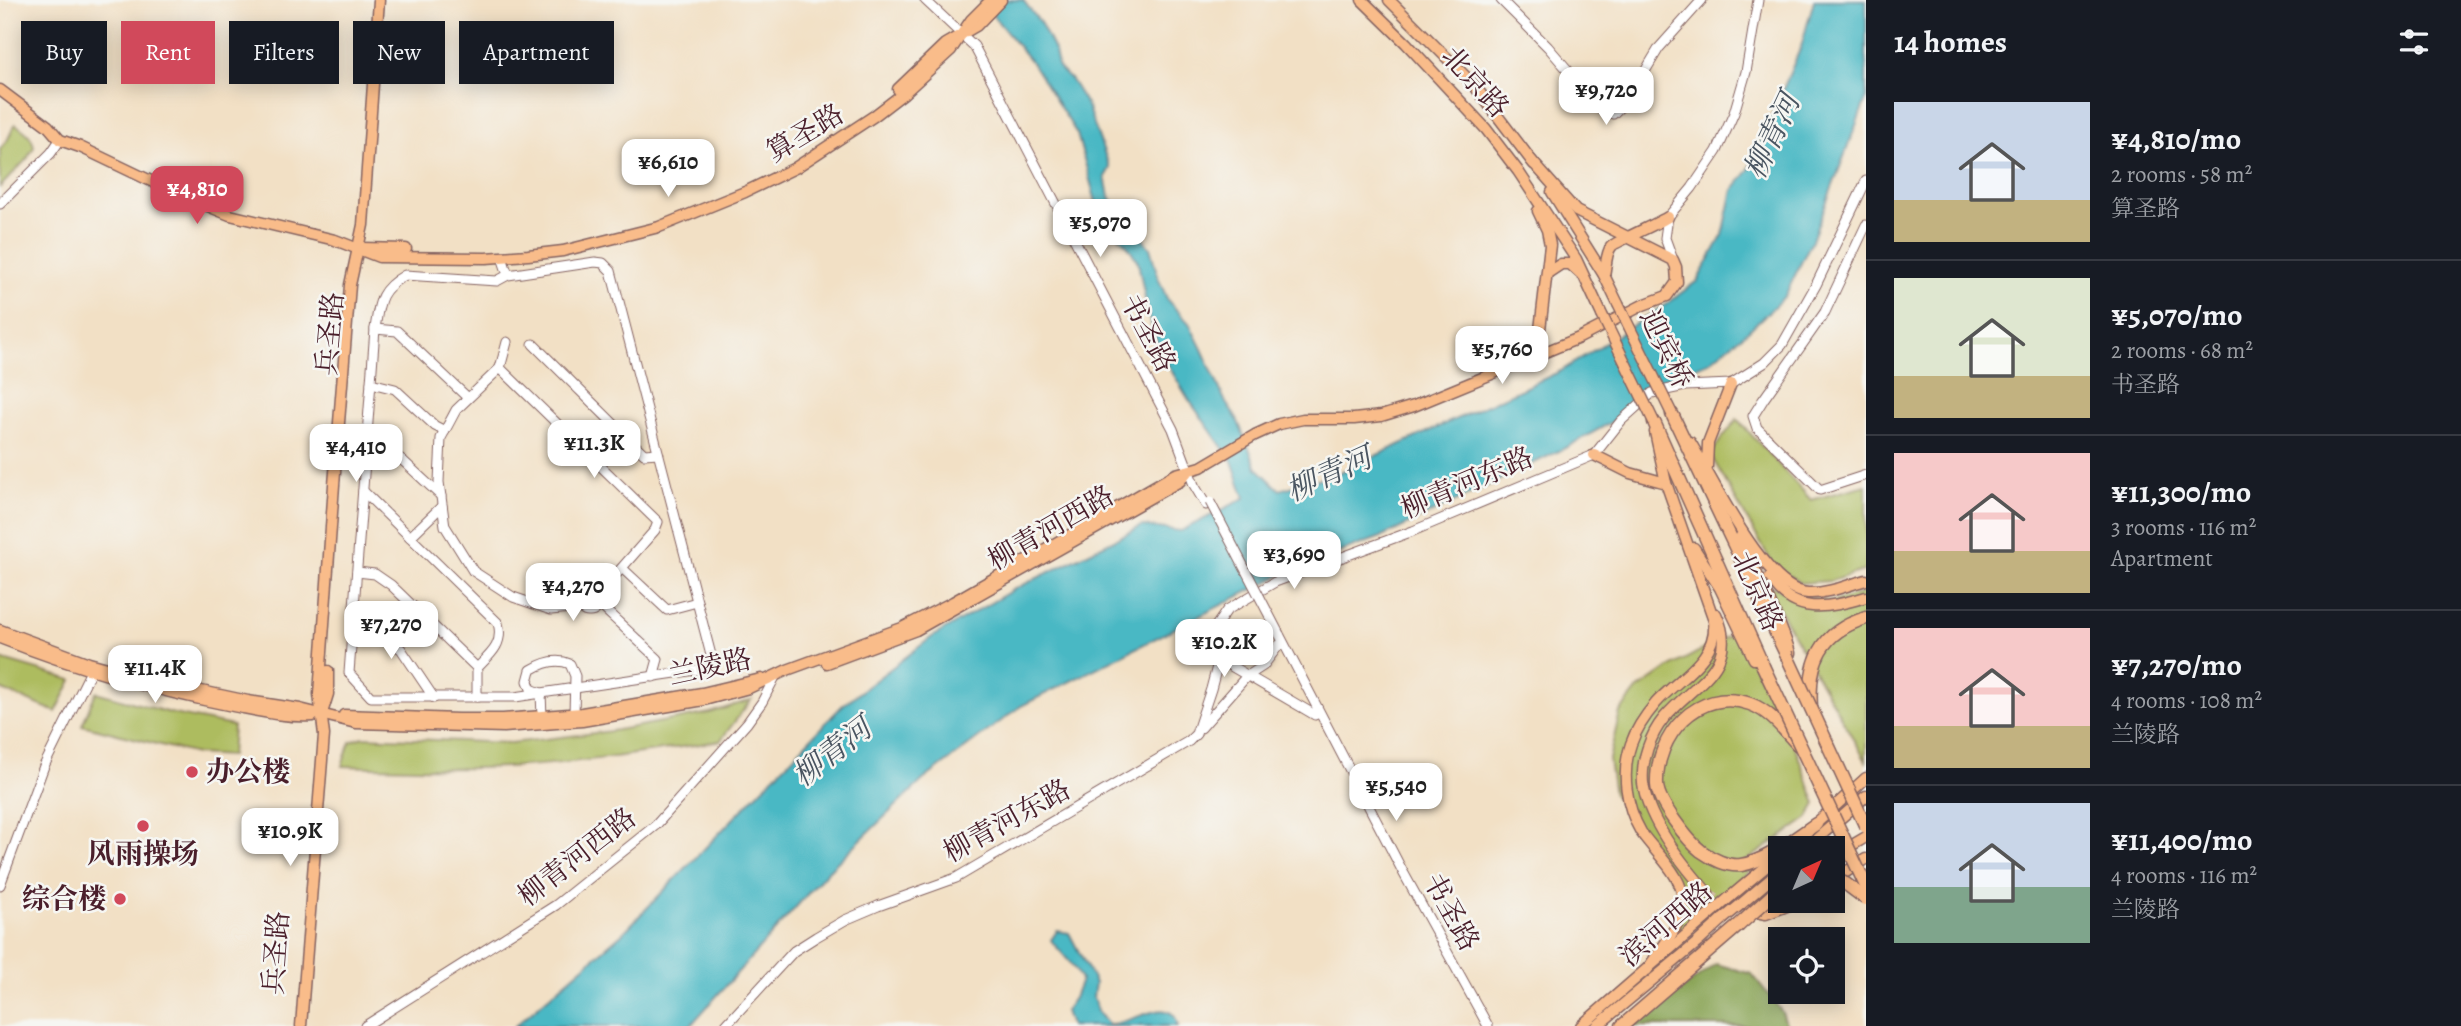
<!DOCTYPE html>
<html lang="en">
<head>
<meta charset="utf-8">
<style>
  body { margin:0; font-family:Alegreya,"Noto Serif SC",serif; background:#20242c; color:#f1f3f6; height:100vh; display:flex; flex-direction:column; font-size:26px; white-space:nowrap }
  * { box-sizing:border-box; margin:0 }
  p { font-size:23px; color:#9ea1a6 }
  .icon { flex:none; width:38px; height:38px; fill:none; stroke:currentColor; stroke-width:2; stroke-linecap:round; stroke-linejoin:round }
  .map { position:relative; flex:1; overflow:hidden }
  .sheet { display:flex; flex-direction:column; background:#171b24; width:595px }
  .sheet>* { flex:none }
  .hud { position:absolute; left:21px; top:21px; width:665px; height:63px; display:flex; gap:14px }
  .needle { width:46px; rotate:44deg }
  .fabs { position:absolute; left:1768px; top:836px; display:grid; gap:14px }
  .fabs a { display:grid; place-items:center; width:77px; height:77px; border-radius:0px; background:#171b24; box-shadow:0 4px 18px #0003; font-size:35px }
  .price { position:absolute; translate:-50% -60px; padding:0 16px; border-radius:14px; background:#fff; color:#222; font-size:23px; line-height:46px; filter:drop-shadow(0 2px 4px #0008) }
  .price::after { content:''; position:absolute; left:50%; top:42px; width:21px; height:16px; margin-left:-10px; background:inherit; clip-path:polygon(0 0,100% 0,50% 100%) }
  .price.current { background:#d1495b; color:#fff }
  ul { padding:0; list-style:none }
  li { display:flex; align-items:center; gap:21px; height:175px; padding:0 28px }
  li+li { border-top:2px solid #363941 }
  li span { display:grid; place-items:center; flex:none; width:196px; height:140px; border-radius:0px; color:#555 }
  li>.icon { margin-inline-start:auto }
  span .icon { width:84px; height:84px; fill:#fffc; stroke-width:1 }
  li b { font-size:30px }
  h2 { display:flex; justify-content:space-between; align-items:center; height:84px; padding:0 28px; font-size:30px }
  .pill { padding:0 24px; border-radius:0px; background:#171b24; box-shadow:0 4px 18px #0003; font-size:24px; line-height:63px }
  .pill.current { background:#d1495b; color:#fff }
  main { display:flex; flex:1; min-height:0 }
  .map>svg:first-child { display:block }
  .green { fill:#adbc5f; stroke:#7c6e45; stroke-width:2 }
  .forest { fill:#8aa456; stroke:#6a6240; stroke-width:2 }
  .water { fill:#4ab8c4; stroke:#4a6c78; stroke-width:2 }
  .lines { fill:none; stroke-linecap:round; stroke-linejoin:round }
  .major-tunnel { stroke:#d0b9a6; stroke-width:10; stroke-dasharray:10 5; stroke-linecap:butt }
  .minor-casing { stroke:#856361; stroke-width:11 }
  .major-casing { stroke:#856361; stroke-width:13 }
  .highway-casing { stroke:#856361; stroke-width:15 }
  .minor { stroke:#fff; stroke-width:9 }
  .major { stroke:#f9bc8a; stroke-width:10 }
  .highway { stroke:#f9bc8a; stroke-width:12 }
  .minor-bridge-casing { stroke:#856361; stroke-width:11; stroke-linecap:butt }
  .major-bridge-casing { stroke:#856361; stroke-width:13; stroke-linecap:butt }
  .highway-bridge-casing { stroke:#856361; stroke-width:15; stroke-linecap:butt }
  .minor-bridge { stroke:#fff; stroke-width:9 }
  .major-bridge { stroke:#f9bc8a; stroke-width:10 }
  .highway-bridge { stroke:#f9bc8a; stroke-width:12 }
  .poi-dot { fill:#d1495b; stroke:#f6f6f2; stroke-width:2.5 }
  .labels { text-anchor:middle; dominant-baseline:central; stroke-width:5; stroke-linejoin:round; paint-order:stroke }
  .street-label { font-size:28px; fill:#4a1f2b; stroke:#f6f6f2 }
  .poi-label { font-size:28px; font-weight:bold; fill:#4a1f2b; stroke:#f6f6f2; text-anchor:start }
  .water-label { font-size:30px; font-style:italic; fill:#4a5561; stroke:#f6f6f2 }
</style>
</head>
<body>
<main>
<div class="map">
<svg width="1866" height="1026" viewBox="0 0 1866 1026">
  <rect width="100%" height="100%" fill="#f6f6f2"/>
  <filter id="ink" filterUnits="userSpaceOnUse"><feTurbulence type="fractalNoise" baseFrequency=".0143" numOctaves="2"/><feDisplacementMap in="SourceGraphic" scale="14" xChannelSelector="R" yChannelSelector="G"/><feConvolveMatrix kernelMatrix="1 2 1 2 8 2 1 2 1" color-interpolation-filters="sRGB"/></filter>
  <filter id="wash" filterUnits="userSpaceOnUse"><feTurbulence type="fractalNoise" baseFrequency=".00686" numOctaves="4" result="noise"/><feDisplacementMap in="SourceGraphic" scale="28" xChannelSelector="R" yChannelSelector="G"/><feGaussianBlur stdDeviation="1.57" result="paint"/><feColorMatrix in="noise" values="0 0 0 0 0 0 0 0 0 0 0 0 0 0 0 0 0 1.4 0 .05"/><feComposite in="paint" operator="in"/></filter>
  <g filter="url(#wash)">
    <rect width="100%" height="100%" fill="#f2e0c5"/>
    <g class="green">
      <path d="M15 124C25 131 32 135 34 147L27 159 0 187V149L7 141Z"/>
      <path d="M1737 419 1811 500 1866 485V570L1831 581 1800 583 1772 563 1710 454Z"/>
      <path d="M1765 585 1831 602 1866 592V761Z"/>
      <path d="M1736 631 1790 734 1816 804 1808 818 1745 862 1750 871 1670 944 1681 892 1649 849 1614 795 1609 759 1620 712 1637 690 1667 669Z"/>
      <path d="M0 659 72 680 56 712 0 689Z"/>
      <path d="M96 692 174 714 233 726 231 756 196 754 82 725Z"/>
      <path d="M751 700 720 741C655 751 590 762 524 766 463 770 403 768 342 766L350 742 363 737 511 743 612 731 710 713Z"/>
    </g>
    <path class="forest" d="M1716 964 1752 974 1782 1012 1787 1026H1632Z"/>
    <g class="water">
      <path d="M980 0H1023L1041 24 1055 52 1058 67 1071 80 1087 106 1110 168 1105 177 1109 196 1150 248 1159 280 1168 301 1189 323 1202 349 1226 403 1237 419 1257 468 1280 490 1338 473 1561 371 1665 305 1697 281 1723 235 1733 190 1748 171 1801 47 1814 0H1866V99L1812 240 1785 296 1747 332 1709 362 1644 388 1612 422 1563 449 1384 536 1291 570 1021 706 923 780 828 871 690 1026H515L624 932 843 705 932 637 1013 590 1142 526 1181 531 1245 498 1232 461 1189 400 1162 355 1149 319 1138 262 1129 247 1114 232 1096 202 1077 134 1033 64Z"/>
      <path d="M1057 931 1069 933 1095 983 1093 997 1097 1011 1108 1024C1131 1026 1172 991 1178 1026H1070L1065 1011 1074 998 1081 980C1073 962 1062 955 1051 940Z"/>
    </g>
  </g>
  <g filter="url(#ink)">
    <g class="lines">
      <path class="major-tunnel" d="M1708 893 1733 908 1743 910"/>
      <defs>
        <g id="minor">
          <path d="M925 0 974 46 1173 429 1194 485 1206 505"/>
          <path d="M1501 0 1548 47 1603 111 1613 114 1629 98 1659 48 1702 0"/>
          <path d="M0 204 51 153 60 140"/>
          <path d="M1866 225 1825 312 1763 400 1753 416 1757 428 1820 490 1866 475"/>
          <path d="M502 257 508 275 595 262 603 263 611 271 712 659 702 669 515 697H371L349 673 375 329C379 302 379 290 405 275L497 281 508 275"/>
          <path d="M1673 260 1665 238 1668 217 1692 188 1717 151 1734 113 1746 72 1758 0"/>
          <path d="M375 329 397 331 468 398"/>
          <path d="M507 342 500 368 456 410 441 438 439 482 445 526 473 571 513 597 551 610 579 607"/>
          <path d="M533 344 644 454 658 453"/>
          <path d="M500 368 658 522 655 530 598 595"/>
          <path d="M371 383 395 389 435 426 445 431"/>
          <path d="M366 447H383L401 459 441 496"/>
          <path d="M363 491 498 623C504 644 491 654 477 668V697"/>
          <path d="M410 537 442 506"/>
          <path d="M622 568 667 610 697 602"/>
          <path d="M357 572 375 574 391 585 477 668"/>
          <circle cx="589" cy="601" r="11"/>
          <path d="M600 605 658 659 653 677"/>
          <path d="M354 619 401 649 434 698"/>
          <path d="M1279 634 1403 872 1488 1026"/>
          <path d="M1219 659 1315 715"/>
          <path d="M542 717 541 693 531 689 528 681 531 670C544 662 557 658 570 664L575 676 574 714"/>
          <path d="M1201 728 1246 677 1263 666 1279 645"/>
          <path d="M0 885 44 766 91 671"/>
          <path d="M365 1026 556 905 656 825 747 723 762 702 775 677"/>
          <path d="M725 1026 794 951 816 937 845 920 878 906 956 878 1189 741 1196 734 1211 689 1219 659 1216 626 1227 610 1275 582 1413 531 1594 455 1621 421 1652 393 1685 386 1731 384 1764 363 1782 345 1816 285 1866 181"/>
        </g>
        <g id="major">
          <path d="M1362 0 1406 43 1486 129 1518 171 1576 259 1602 315"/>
          <path d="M1389 0 1474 85 1534 164"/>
          <path d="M898 89 945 44 976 26 1001 0"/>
          <path d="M0 90 48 126 60 140 80 147 176 193 230 215 335 240 379 257 486 258 528 255 563 251 659 227 745 192 795 168 874 116 904 93 951 50 971 20 991 0"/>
          <path d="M1552 192 1604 275 1618 304"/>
          <path d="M362 248 406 249"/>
          <path d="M1549 272 1561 264H1570L1581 274"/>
          <path d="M1604 275C1606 267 1606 253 1611 247 1613 243 1659 223 1668 217"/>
          <path d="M1537 355 1550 245 1547 230 1538 211"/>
          <path d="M1690 442C1712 477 1765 591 1808 593 1827 594 1848 585 1866 580"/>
          <path d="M1594 455 1630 473 1666 483"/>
          <path d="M1707 467 1708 443 1731 384"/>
          <path d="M1741 536C1755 576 1778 612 1790 653"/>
          <path d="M1694 548 1720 588 1754 659"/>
          <path d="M1770 577C1793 617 1828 608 1866 597"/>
          <path d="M0 630 89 663 159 682 248 701 300 709 356 723 504 727 582 721 704 700 749 688 787 670 902 628 953 602 1176 474 1201 467 1255 435 1279 424 1303 419H1354L1381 416 1414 406 1579 338 1643 305 1667 296 1677 282 1676 267 1673 260 1576 211 1531 160"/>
          <path d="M0 638C76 668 153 690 233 706 259 711 287 718 313 716"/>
          <path d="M827 663 916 630 1155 495 1180 481 1188 471"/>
          <path d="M323 710 328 694V671"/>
          <path d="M344 715 458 719H503L582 713 702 693 761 679"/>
          <path d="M1811 828 1866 778"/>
          <path d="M1805 849 1866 796"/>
          <path d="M1832 857 1866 837"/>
          <path d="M1832 881 1866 859"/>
          <path d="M1708 893C1683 865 1648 821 1643 783 1641 761 1650 735 1664 718 1692 684 1741 667 1716 614"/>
          <path d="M1730 897 1780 855"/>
          <path d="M1740 905 1780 871"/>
          <path d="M1750 911 1766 914 1800 901"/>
          <path d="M1647 970C1659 951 1680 928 1683 905 1686 877 1655 853 1641 832 1626 806 1621 773 1631 744 1636 729 1645 716 1656 703 1679 677 1718 660 1714 620L1666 483 1655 432"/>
          <path d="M301 1026 324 735 319 694 334 485 350 285 363 225 379 0"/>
          <path d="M1581 1026 1715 910"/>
          <path d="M1597 1026 1698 942 1723 919"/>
        </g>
        <g id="highway">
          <path d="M1672 414 1786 654"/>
          <path d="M1654 422 1763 666"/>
          <path d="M1811 707C1808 662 1820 632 1866 618"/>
          <path d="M1798 745C1784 730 1770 711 1750 704 1698 686 1655 736 1657 785 1658 802 1688 841 1701 851 1712 859 1728 867 1741 865 1767 861 1795 838 1816 824"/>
          <path d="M1622 1026 1738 926"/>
        </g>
      </defs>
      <use href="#minor" class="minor-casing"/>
      <use href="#major" class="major-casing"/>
      <use href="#highway" class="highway-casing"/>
      <use href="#minor" class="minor"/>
      <use href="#major" class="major"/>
      <use href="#highway" class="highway"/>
      <defs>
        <path id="minor-bridge" d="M1210 502 1279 634"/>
        <g id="major-bridge">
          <path d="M1618 304 1672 414"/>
          <path d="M1602 315 1654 422"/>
          <path d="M1715 910 1730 897"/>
          <path d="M1723 919 1740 905"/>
        </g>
        <g id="highway-bridge">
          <path d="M1786 654 1866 827"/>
          <path d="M1763 666 1866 886"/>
          <path d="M1832 878 1846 884 1866 899"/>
          <path d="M1738 926 1780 888"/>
        </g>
      </defs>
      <use href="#minor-bridge" class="minor-bridge-casing"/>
      <use href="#major-bridge" class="major-bridge-casing"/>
      <use href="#highway-bridge" class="highway-bridge-casing"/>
      <use href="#minor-bridge" class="minor-bridge"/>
      <use href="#major-bridge" class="major-bridge"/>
      <use href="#highway-bridge" class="highway-bridge"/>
    </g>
  </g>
  <g class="poi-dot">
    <circle cx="192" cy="772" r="7"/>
    <circle cx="143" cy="826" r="7"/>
    <circle cx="120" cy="899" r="7"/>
  </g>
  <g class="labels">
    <g class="street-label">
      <text transform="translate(1475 82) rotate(48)">北京路</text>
      <text transform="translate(805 133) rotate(-31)">算圣路</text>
      <text transform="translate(1148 333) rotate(62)">书圣路</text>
      <text transform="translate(330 334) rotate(-85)">兵圣路</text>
      <text transform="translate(1666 349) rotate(64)">迎宾桥</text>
      <text transform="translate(1467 483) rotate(-23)">柳青河东路</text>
      <text transform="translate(1051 528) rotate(-30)">柳青河西路</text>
      <text transform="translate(1757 591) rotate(66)">北京路</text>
      <text transform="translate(710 667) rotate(-12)">兰陵路</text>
      <text transform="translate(1007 821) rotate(-29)">柳青河东路</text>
      <text transform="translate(577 857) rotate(-38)">柳青河西路</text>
      <text transform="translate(1451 912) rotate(61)">书圣路</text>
      <text transform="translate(1666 924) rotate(-41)">滨河西路</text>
      <text transform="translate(276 953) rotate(-86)">兵圣路</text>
    </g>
    <g class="poi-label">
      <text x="206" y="772">办公楼</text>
      <text x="143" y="854" text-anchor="middle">风雨操场</text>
      <text x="106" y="899" text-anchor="end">综合楼</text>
    </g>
    <g class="water-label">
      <text transform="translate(1772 136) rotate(-65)">柳青河</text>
      <text transform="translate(1329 474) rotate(-24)">柳青河</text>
      <text transform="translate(832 752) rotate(-38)">柳青河</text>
    </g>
  </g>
</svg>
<div class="fabs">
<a><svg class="needle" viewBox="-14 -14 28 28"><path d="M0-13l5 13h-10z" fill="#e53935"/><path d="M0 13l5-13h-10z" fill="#9ea1a6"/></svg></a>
<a><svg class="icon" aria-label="locate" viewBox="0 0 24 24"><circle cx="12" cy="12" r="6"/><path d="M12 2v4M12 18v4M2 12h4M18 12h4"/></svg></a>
</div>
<b class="price" style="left:1606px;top:127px">¥9,720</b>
<b class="price" style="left:668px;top:199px">¥6,610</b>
<b class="price current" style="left:197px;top:226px">¥4,810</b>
<b class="price" style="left:1100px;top:259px">¥5,070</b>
<b class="price" style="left:1502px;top:386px">¥5,760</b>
<b class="price" style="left:594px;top:480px">¥11.3K</b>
<b class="price" style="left:356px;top:484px">¥4,410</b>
<b class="price" style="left:1294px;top:591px">¥3,690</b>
<b class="price" style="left:573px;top:623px">¥4,270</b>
<b class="price" style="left:391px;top:661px">¥7,270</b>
<b class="price" style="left:1224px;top:679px">¥10.2K</b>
<b class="price" style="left:155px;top:705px">¥11.4K</b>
<b class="price" style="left:1396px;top:823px">¥5,540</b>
<b class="price" style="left:290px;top:868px">¥10.9K</b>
<div class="hud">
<a class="pill">Buy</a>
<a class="pill current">Rent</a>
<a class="pill">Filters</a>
<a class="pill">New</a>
<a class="pill">Apartment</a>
</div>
</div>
<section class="sheet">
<h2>14 homes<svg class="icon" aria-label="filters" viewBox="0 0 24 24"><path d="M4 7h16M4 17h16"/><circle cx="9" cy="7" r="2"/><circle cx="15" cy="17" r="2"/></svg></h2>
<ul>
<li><span style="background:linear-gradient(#c9d6e8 70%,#c2b280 0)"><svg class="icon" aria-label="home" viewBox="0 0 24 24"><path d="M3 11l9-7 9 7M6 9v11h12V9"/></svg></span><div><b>¥4,810/mo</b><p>2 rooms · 58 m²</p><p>算圣路</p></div></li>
<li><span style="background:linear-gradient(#dfe7d0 70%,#c2b280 0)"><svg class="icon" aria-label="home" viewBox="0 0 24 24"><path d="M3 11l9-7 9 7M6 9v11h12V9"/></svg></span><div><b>¥5,070/mo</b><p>2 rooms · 68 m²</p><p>书圣路</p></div></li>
<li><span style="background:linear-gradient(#f6c9c9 70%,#c2b280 0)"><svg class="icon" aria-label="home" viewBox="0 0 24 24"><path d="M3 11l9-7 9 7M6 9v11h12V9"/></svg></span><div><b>¥11,300/mo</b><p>3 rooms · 116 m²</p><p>Apartment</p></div></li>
<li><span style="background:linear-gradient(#f6c9c9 70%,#c2b280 0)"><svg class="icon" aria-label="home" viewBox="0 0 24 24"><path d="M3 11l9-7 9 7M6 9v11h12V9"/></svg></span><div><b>¥7,270/mo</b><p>4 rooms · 108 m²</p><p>兰陵路</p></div></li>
<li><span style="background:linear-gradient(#c9d6e8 60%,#7fa58c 0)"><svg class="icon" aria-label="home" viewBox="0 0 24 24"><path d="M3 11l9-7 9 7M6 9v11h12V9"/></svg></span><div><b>¥11,400/mo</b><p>4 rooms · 116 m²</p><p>兰陵路</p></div></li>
</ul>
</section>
</main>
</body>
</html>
